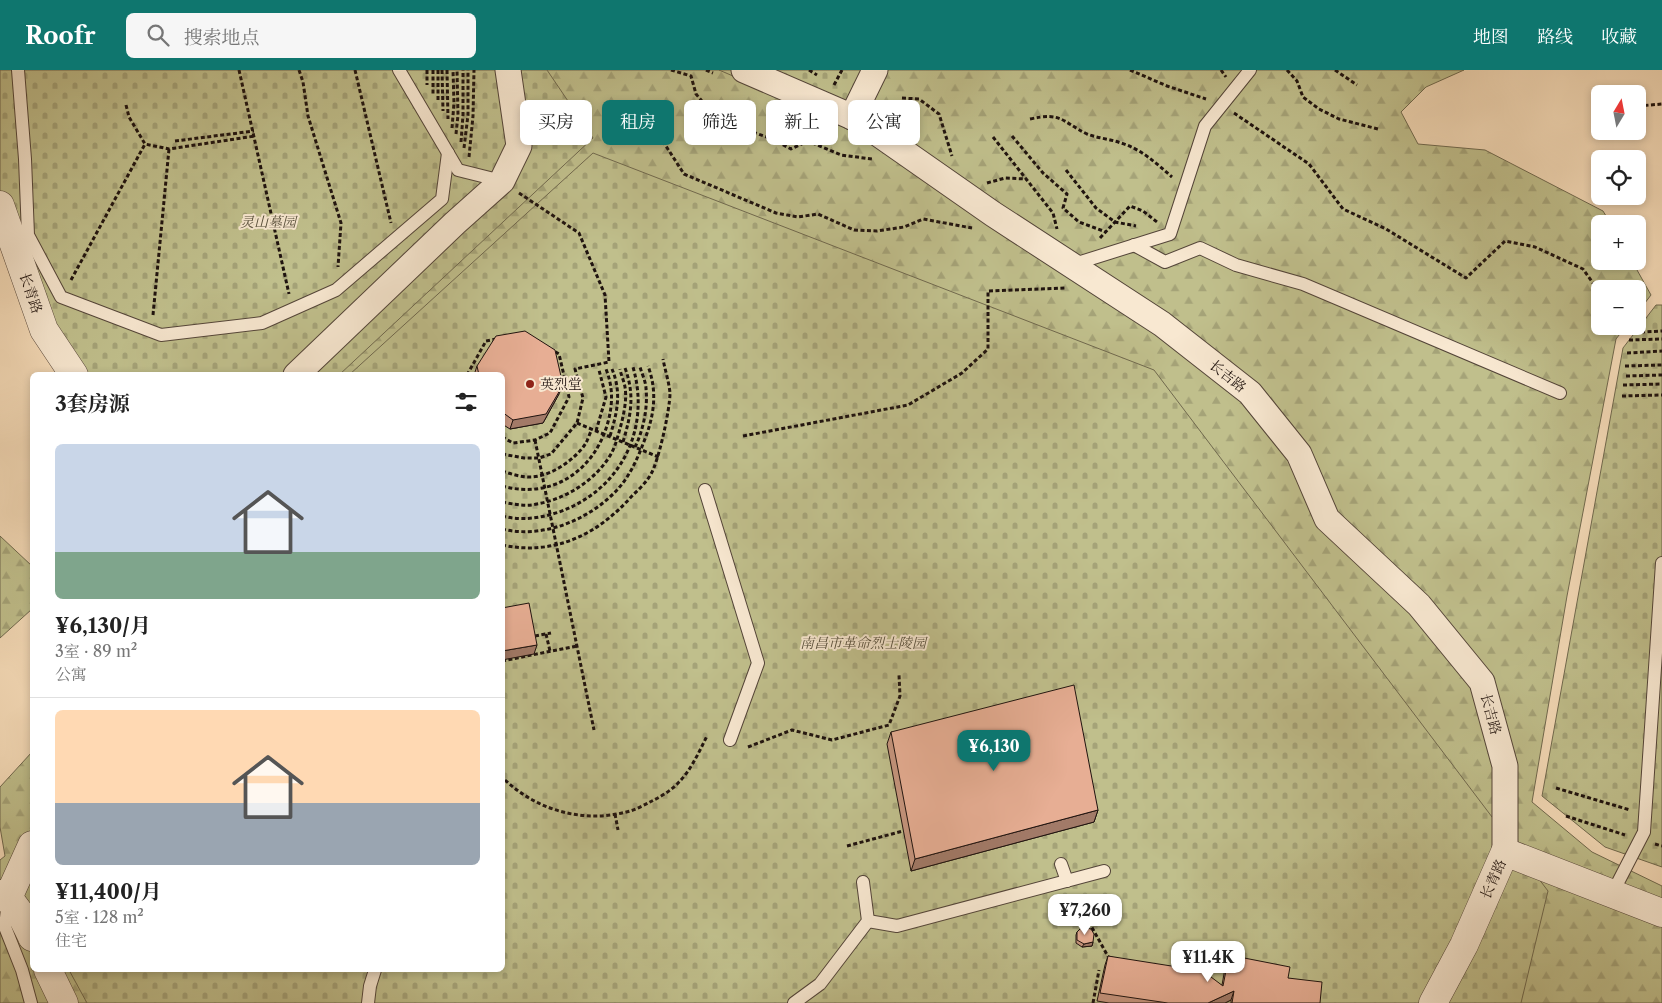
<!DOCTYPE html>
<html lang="zh">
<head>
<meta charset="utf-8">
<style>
  body { margin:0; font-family:"Libre Caslon Text","Noto Serif SC",serif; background:#f6f6f6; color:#222; height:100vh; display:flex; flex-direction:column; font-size:19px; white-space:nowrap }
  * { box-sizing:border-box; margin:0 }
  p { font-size:16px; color:#767676 }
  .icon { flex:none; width:28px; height:28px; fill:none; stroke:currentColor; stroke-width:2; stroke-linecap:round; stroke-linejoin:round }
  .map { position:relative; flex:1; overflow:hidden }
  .sheet { position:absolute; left:30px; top:302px; width:475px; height:600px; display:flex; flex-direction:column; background:#fff; border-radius:8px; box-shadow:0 2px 8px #0003 }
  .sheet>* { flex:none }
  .banner { position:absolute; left:520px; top:30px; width:475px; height:45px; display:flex; gap:10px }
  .needle { width:32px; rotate:10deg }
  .buttons { position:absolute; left:1591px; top:15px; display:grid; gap:10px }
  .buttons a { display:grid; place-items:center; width:55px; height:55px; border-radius:8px; background:#fff; box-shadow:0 2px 8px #0003; font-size:25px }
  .price { position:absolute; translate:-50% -42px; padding:0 11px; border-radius:10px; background:#fff; color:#222; font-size:16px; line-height:32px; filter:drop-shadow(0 1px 2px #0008) }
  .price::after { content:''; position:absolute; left:50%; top:30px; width:15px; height:11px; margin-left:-8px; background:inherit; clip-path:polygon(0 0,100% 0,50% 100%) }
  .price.on { background:#0f766e; color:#fff }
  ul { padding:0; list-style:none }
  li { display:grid; align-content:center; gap:10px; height:265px; padding:0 25px }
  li+li { border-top:1px solid #e0e0e0 }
  li span { display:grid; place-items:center; height:155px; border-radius:8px; color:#555 }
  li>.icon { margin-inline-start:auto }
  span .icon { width:90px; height:90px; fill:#fffc; stroke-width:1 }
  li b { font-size:21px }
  h2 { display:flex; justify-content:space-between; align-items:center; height:60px; padding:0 25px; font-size:21px }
  .tag { padding:0 18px; border-radius:8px; background:#fff; box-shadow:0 2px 8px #0003; font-size:18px; line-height:45px }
  .tag.on { background:#0f766e; color:#fff }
  header { display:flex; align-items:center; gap:30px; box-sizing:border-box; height:70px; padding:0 25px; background:#0f766e; color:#fff }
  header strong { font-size:24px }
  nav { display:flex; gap:28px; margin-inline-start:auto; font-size:18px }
  .search { width:350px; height:45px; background:#f6f6f6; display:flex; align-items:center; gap:12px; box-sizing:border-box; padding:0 18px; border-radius:8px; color:#767676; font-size:19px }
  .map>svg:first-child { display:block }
  .forest { fill:url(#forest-firs); stroke:#70694e }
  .cemetery { fill:url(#cemetery-stones); stroke:#70694e }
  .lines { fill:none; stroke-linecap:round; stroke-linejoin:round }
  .service-casing { stroke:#544539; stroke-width:14 }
  .minor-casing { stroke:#544539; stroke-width:27 }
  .tertiary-casing { stroke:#544539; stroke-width:29 }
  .path { stroke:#1f130f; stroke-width:3; stroke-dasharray:4 2.5; stroke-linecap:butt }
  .service { stroke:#f8e8d1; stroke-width:12 }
  .minor { stroke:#f8e8d1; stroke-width:25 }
  .tertiary { stroke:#f8e8d1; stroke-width:28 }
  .wall { fill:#c7967f; stroke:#1f130f }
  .shaded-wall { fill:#a27a68; stroke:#1f130f }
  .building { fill:#e7ae94; stroke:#1f130f }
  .poi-dot { fill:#8f2418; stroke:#f8e8d1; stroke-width:2 }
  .labels { text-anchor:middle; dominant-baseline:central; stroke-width:4; stroke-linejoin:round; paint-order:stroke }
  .park-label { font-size:14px; font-style:italic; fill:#574f3b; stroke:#f8e8d1 }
  .street-label { font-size:14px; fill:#1f130f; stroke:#f8e8d1 }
  .poi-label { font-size:14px; fill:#1f130f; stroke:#f8e8d1; text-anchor:start }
</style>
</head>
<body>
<header>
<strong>Roofr</strong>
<div class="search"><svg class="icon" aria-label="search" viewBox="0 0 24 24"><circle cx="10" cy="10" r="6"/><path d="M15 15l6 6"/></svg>搜索地点</div>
<nav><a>地图</a><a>路线</a><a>收藏</a></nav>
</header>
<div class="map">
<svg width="1662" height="933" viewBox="0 0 1662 933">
  <defs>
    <pattern id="forest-firs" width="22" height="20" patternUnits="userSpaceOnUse" patternTransform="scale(1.25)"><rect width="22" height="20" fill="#c0bf8c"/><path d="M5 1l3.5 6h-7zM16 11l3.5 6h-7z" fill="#a5a378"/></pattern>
    <pattern id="cemetery-stones" width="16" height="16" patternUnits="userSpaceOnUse" patternTransform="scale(1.25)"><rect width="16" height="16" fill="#c0bf8c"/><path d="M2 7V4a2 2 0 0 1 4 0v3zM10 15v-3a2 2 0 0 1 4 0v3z" fill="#a5a378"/></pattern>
  </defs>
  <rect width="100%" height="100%" fill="#f5dbb8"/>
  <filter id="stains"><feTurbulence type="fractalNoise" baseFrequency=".004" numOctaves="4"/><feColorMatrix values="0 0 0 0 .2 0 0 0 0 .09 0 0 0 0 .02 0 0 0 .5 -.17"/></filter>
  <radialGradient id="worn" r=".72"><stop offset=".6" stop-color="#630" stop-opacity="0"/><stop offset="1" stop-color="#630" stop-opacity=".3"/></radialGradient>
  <g class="forest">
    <path d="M478 0H1464L1426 17 1401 42 1418 74 1485 80 1603 141 1611 154H1600V191H1632L1651 225 1638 242V219H1600V256H1626L1616 269 1567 526 1532 732 1592 782 1662 816V933H0V790L5 786 0 757V717L32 682V900H502V305H284Z"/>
    <path d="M0 466 32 496V539L0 568Z"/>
  </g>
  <g class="cemetery">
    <path d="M0 0H547L593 68 339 305H71L0 169Z"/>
    <path d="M719 0H885L854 58Z"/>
    <path d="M593 83 1154 300 1548 821 1521 933H87L69 900H502V305H349Z"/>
    <path d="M1656 235H1662V797L1605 777 1542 726 1623 278Z"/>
  </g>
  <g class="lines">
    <defs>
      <g id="service">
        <path d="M18 0 25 89 28 165 61 227 161 265 262 253 336 220 442 129 448 83"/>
        <path d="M399 0 458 100 502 111"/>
        <path d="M1134 175 1165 192 1200 178 1236 195 1303 214 1560 323"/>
        <path d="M1071 195 1170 164 1205 56 1250 0"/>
        <path d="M705 420 758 593 730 670"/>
        <path d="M1061 794 1067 811"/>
        <path d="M1612 824 1644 762 1662 493"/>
        <path d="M8 830 5 857 22 900 31 933"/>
        <path d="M868 851 897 856 1104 801"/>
        <path d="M368 933 370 916 375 900"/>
        <path d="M794 933 820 914 868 851 863 812"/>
      </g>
      <g id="minor">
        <path d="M744 0 857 49 993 144 1162 254 1250 323 1299 384 1327 449 1419 535 1482 612 1505 696V782"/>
        <path d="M852 47 875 0"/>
        <path d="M296 305 455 153 502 111 519 76 508 0"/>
      </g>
      <g id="tertiary">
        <path d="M0 135 44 260 74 305"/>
        <path d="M0 824C16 831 25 852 32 867"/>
        <path d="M8 828 32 775"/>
        <path d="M48 900 64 933"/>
        <path d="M1433 933 1464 875 1505 782 1662 843"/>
      </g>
    </defs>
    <use href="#service" class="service-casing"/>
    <use href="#minor" class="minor-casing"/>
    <use href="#tertiary" class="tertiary-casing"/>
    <g class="path">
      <path d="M239 0 289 224"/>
      <path d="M299 0 303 12 308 46 341 153 338 197"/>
      <path d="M355 0 391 153"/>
      <path d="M427 0V15"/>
      <path d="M433 0V24"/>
      <path d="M438 0V32"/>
      <path d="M442 0 443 41"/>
      <path d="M447 0 448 49"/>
      <path d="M671 0 691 6 696 24 717 49 772 69 791 79 808 71 841 85 872 89"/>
      <path d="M706 0 713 3"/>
      <path d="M809 0 817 5"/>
      <path d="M1130 0 1167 16 1206 29"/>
      <path d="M1221 0 1226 7"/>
      <path d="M1287 0 1297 11 1303 27 1319 39 1339 49 1378 59"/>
      <path d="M1335 0 1357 15"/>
      <path d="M834 15 842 0"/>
      <path d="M902 28 919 29 939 44 952 86"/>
      <path d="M126 35 129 47 145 74 169 79 255 66"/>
      <path d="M1638 36 1662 34"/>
      <path d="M1234 43 1309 94 1343 139 1386 159 1466 208 1505 171 1535 177 1583 199 1600 223"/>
      <path d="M653 47 664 73 684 104 776 143 798 147 818 144 854 160 877 161 904 157 923 149 972 158"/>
      <path d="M1030 49C1062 42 1061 51 1087 64 1097 68 1110 69 1121 73 1141 79 1156 93 1172 107"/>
      <path d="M452 58 454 33 453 0"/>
      <path d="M1599 58 1600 57"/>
      <path d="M456 64 458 45 457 0"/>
      <path d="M1012 66 1043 103 1067 124 1063 138 1079 152 1106 162"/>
      <path d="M993 67 1053 143 1057 159"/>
      <path d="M175 71 254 61"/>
      <path d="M461 72 463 45V0"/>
      <path d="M464 78 468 45V0"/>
      <path d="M469 87 473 46 474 0"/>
      <path d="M1066 100 1096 138 1115 152 1136 156"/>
      <path d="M987 113 1005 108 1026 109"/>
      <path d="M1100 168 1130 136 1143 141 1157 152"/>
      <path d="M71 210 145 74"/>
      <path d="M153 245 169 79"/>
      <path d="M1641 262 1662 261"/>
      <path d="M1629 270 1662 269"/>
      <path d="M1627 283 1662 281"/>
      <path d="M1625 296 1662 295"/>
      <path d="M467 305 486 271 496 269"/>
      <path d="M1626 306 1662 305"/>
      <path d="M1623 315 1662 314"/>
      <path d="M1622 326 1662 325"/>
      <path d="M577 353 661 388"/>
      <path d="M596 361 606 327 599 300"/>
      <path d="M610 366C617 343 622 323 612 299"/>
      <path d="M743 366 908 335 962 303 988 279V221L1066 218"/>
      <path d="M502 367 513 373 535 370 550 363 569 327 559 284 552 280"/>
      <path d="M535 370 594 660"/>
      <path d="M623 372C631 345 635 325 625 298"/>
      <path d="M635 377C643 361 648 338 646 319 646 312 642 304 640 297"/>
      <path d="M502 384 524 388H539L551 384 577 353 583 328 575 299 609 292 605 225 579 163 519 123"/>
      <path d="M502 401C511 404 520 407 530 407 550 407 575 390 586 373 588 369 590 363 592 359"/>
      <path d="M502 416C553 430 595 400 608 352 613 333 613 317 606 299"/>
      <path d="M502 432C514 434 525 437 537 434 566 429 596 410 611 384 616 375 618 365 621 355 624 343 627 329 625 317 624 311 621 305 620 299"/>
      <path d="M502 446C522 451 541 448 559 442 621 420 651 359 633 297"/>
      <path d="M502 459C543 469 589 450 617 420 629 407 637 390 643 374 654 347 658 323 648 296"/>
      <path d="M502 475C554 486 597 465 631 427 638 420 646 413 651 404 659 390 670 339 670 323 669 312 665 300 663 289"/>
      <path d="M546 564 550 581"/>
      <path d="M535 566 551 563"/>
      <path d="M502 591 577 576"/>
      <path d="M748 677 792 660 832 670 889 655 900 626 899 605"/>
      <path d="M505 710C538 741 585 754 630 741 637 739 644 735 650 732 660 727 671 721 679 712 691 700 699 682 707 666"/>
      <path d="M1556 718 1630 740"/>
      <path d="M615 744 618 760"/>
      <path d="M1566 746 1625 765"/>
      <path d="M1655 774 1662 776"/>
      <path d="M847 776 903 761"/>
      <path d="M1071 826 1075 827 1110 890"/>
      <path d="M1093 933 1099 900"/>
    </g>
    <use href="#service" class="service"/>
    <use href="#minor" class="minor"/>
    <use href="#tertiary" class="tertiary"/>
  </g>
  <g class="wall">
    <path d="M477 296 559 324 543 353 510 359 502 354V305H474Z"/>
    <path d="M891 662 1098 740 1094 752 911 801 887 674Z"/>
    <path d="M1077 862 1093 872 1092 876 1082 877 1076 873V865Z"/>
    <path d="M1229 885 1288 908 1320 933H1231V930L1225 933H1109L1097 931 1105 895 1108 886 1222 915 1226 893Z"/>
  </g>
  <g class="shaded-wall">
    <path d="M563 315 559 324 543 353 510 359 513 350Z"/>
    <path d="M537 575 534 584 502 590V581Z"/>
    <path d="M1098 740 1094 752 911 801 915 789Z"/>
    <path d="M1093 872 1092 876 1082 877 1084 874Z"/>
    <path d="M1234 921 1231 930 1225 933H1208Z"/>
  </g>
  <g class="building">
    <path d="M525 261 555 280 563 315 546 344 513 350 502 342V305H479L477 296 496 266Z"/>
    <path d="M529 533 537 575 502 581V538Z"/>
    <path d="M1074 615 1098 740 915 789 891 662Z"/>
    <path d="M1082 857 1091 859 1094 864 1093 872 1084 874 1077 870V862Z"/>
    <path d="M1229 885 1290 897 1288 908 1322 912 1320 933H1232L1234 921 1208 933H1168L1100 923 1108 886 1203 901 1223 916Z"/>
  </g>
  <circle class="poi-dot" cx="530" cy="314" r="5"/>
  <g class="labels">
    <g class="park-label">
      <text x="268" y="152">灵山墓园</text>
      <text x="863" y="573">南昌市革命烈士陵园</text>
    </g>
    <g class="street-label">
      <text transform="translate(31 223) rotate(71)">长青路</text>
      <text transform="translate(1228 306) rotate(39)">长吉路</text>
      <text transform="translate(1491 644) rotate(75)">长吉路</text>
      <text transform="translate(1493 809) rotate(-66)">长青路</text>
    </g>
    <g class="poi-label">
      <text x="540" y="314">英烈堂</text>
    </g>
  </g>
  <rect width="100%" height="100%" filter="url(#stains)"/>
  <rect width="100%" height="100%" fill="url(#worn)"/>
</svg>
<div class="buttons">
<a><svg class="needle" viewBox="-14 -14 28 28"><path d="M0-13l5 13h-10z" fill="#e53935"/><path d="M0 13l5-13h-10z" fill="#767676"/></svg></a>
<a><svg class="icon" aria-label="locate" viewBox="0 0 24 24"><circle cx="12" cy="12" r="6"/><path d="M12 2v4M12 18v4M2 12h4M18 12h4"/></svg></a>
<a>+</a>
<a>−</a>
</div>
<b class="price on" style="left:994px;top:702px">¥6,130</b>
<b class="price" style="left:1085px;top:866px">¥7,260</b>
<b class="price" style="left:1208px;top:913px">¥11.4K</b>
<div class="banner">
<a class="tag">买房</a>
<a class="tag on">租房</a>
<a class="tag">筛选</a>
<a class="tag">新上</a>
<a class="tag">公寓</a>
</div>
<section class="sheet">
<h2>3套房源<svg class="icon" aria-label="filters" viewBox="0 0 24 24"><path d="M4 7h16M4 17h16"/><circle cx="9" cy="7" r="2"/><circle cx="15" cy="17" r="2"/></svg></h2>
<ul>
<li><span style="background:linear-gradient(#c9d6e8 70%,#7fa58c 0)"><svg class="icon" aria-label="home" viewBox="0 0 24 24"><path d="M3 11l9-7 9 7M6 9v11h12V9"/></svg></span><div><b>¥6,130/月</b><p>3室 · 89 m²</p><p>公寓</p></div></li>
<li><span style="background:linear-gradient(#ffd9b3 60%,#9aa5b1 0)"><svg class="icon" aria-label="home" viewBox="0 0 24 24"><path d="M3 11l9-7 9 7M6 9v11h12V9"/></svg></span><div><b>¥11,400/月</b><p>5室 · 128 m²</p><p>住宅</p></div></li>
</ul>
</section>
</div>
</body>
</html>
